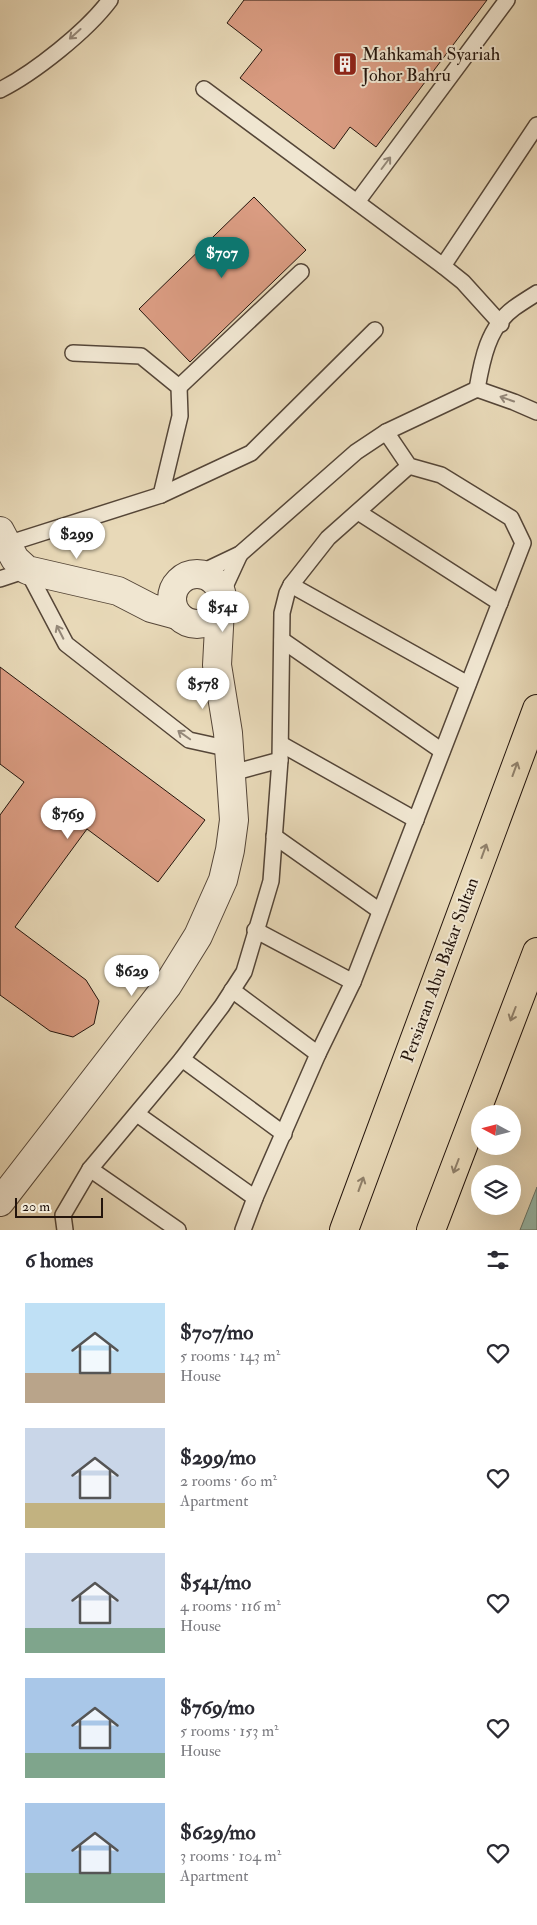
<!DOCTYPE html>
<html lang="en">
<head>
<meta charset="utf-8">
<style>
  body { margin:0; font-family:"IM FELL Double Pica",serif; background:#f7f7f7; color:#2b2b33; height:100vh; display:flex; flex-direction:column; font-size:19px; white-space:nowrap }
  * { box-sizing:border-box; margin:0 }
  p { font-size:16px; color:#7c7c81 }
  .icon { flex:none; width:28px; height:28px; fill:none; stroke:currentColor; stroke-width:2; stroke-linecap:round; stroke-linejoin:round }
  .map { position:relative; height:1230px; overflow:hidden }
  .drawer { display:flex; flex-direction:column; background:#fff; flex:1 }
  .drawer>* { flex:none }
  .needle { width:32px; rotate:277deg }
  .tools { position:absolute; left:471px; top:1105px; display:grid; gap:10px }
  .tools a { display:grid; place-items:center; width:50px; height:50px; border-radius:50%; background:#fff; box-shadow:0 5px 20px #0002; font-size:25px }
  .scale { position:absolute; left:15px; bottom:12px; width:88px; box-sizing:border-box; padding-left:5px; border:2px solid #24150d; border-top:0; font-size:14px; line-height:18px; white-space:nowrap; color:#24150d; -webkit-text-stroke:4px #f0e6d1; paint-order:stroke }
  .price { position:absolute; translate:-50% -42px; padding:0 11px; border-radius:18px; background:#fff; color:#222; font-size:16px; line-height:32px; filter:drop-shadow(0 1px 2px #0008) }
  .price::after { content:''; position:absolute; left:50%; top:30px; width:15px; height:11px; margin-left:-8px; background:inherit; clip-path:polygon(0 0,100% 0,50% 100%) }
  .price.selected { background:#0f766e; color:#fff }
  ul { padding:0; list-style:none }
  li { display:flex; align-items:center; gap:15px; height:125px; padding:0 25px }
  li span { display:grid; place-items:center; flex:none; width:140px; height:100px; border-radius:0px; color:#555 }
  li>.icon { margin-inline-start:auto }
  span .icon { width:60px; height:60px; fill:#fffc; stroke-width:1 }
  li b { font-size:21px }
  h2 { display:flex; justify-content:space-between; align-items:center; height:60px; padding:0 25px; font-size:21px }
  .map>svg:first-child { display:block }
  .water { fill:#98baab; stroke:#6a786c }
  .building { fill:#da9c82; stroke:#24150d }
  .lines { fill:none; stroke-linecap:round; stroke-linejoin:round }
  .lane-casing { stroke:#554638; stroke-width:18 }
  .street-casing { stroke:#554638; stroke-width:30 }
  .primary-casing { stroke:#24150d; stroke-width:30 }
  .lane { stroke:#f0e6d1; stroke-width:15 }
  .street { stroke:#f0e6d1; stroke-width:28 }
  .primary { stroke:#e8d9b8; stroke-width:28 }
  .oneway { stroke:#948879 }
  .oneway2 { stroke:#90816b }
  .labels { text-anchor:middle; dominant-baseline:central; stroke-width:4; stroke-linejoin:round; paint-order:stroke }
  .poi-label { font-size:18px; fill:#24150d; stroke:#f0e6d1; text-anchor:start }
  .street-label { font-size:18px; fill:#24150d; stroke:#f0e6d1 }
</style>
</head>
<body>
<div class="map">
<svg width="537" height="1230" viewBox="0 0 537 1230">
  <rect width="100%" height="100%" fill="#e8d9b8"/>
  <filter id="stains"><feTurbulence type="fractalNoise" baseFrequency=".004" numOctaves="4"/><feColorMatrix values="0 0 0 0 .2 0 0 0 0 .09 0 0 0 0 .02 0 0 0 .5 -.17"/></filter>
  <radialGradient id="worn" r=".72"><stop offset=".6" stop-color="#630" stop-opacity="0"/><stop offset="1" stop-color="#630" stop-opacity=".3"/></radialGradient>
  <path class="water" d="M537 1187V1230H520Z"/>
  <g class="building">
    <path d="M244 0H487L376 147 350 127 334 149 240 78 262 50 227 23Z"/>
    <path d="M254 197 306 250 190 362 139 309Z"/>
    <path d="M0 667 205 820 158 882 87 829 15 927 86 980 99 1001 94 1024 73 1037 50 1031 0 995V815L24 782 0 764Z"/>
  </g>
  <g class="lines">
    <defs>
      <g id="lane">
        <path d="M204 89 443 266 463 282 501 324"/>
        <path d="M0 90C34 73 87 31 110 0"/>
        <path d="M357 202 507 0"/>
        <path d="M443 266 537 125"/>
        <path d="M73 353 141 356 179 387 180 416 161 495"/>
        <path d="M179 387 301 272"/>
        <path d="M477 389C482 360 488 327 514 308 521 303 529 298 537 293"/>
        <path d="M358 512 500 603"/>
        <path d="M7 544 161 495 251 453 375 330"/>
        <path d="M198 574 240 554 356 452 386 432 477 389 514 402 537 412"/>
        <path d="M0 579 27 570 66 644 189 740 230 749"/>
        <path d="M291 585 468 684"/>
        <path d="M222 593 240 554"/>
        <path d="M282 640 442 751"/>
        <path d="M281 744 416 820"/>
        <path d="M232 773 280 760 282 613 287 593 291 585 328 538 409 466"/>
        <path d="M274 836 380 911"/>
        <path d="M255 930 353 982"/>
        <path d="M232 990 318 1054"/>
        <path d="M182 1059 284 1134"/>
        <path d="M137 1114 255 1198"/>
        <path d="M90 1169 178 1230"/>
        <path d="M65 1230 63 1215 90 1169 182 1059 222 1006 244 972 271 881 280 760"/>
        <path d="M243 1230 255 1198 318 1054 353 982 523 543 511 518 441 475 409 466 386 432"/>
      </g>
      <g id="street">
        <path d="M0 531 15 559 27 570 118 591 151 608 177 615"/>
        <circle cx="197" cy="599" r="25"/>
        <path d="M0 1202 167 986 198 936 223 880 230 850 234 820 228 733 217 665 220 609"/>
      </g>
      <g id="primary">
        <path d="M344 1230 537 709"/>
        <path d="M431 1230 537 952"/>
      </g>
    </defs>
    <use href="#lane" class="lane-casing"/>
    <use href="#street" class="street-casing"/>
    <use href="#primary" class="primary-casing"/>
    <use href="#lane" class="lane"/>
    <use href="#street" class="street"/>
    <use href="#primary" class="primary"/>
  </g>
  <defs><path id="oneway-shaft" d="M-6 0H5M1.5-3L5.5 0L1.5 3" fill="none" stroke-width="1.6" stroke-linecap="round" stroke-linejoin="round" transform="scale(1.25)"/></defs>
  <g class="oneway">
    <use href="#oneway-shaft" transform="translate(75 34) rotate(138)"/>
    <use href="#oneway-shaft" transform="translate(386 163) rotate(-53)"/>
    <use href="#oneway-shaft" transform="translate(507 399) rotate(-161)"/>
    <use href="#oneway-shaft" transform="translate(60 632) rotate(-117)"/>
    <use href="#oneway-shaft" transform="translate(184 735) rotate(-145)"/>
  </g>
  <g class="oneway2">
    <use href="#oneway-shaft" transform="translate(515 769) rotate(-70)"/>
    <use href="#oneway-shaft" transform="translate(484 851) rotate(-70)"/>
    <use href="#oneway-shaft" transform="translate(513 1014) rotate(111)"/>
    <use href="#oneway-shaft" transform="translate(456 1166) rotate(111)"/>
    <use href="#oneway-shaft" transform="translate(361 1184) rotate(-70)"/>
  </g>
  <defs>
    <symbol id="building-square" viewBox="-11 -11 22 22"><rect x="-9" y="-9" width="18" height="18" rx="4" fill="#8f2418" stroke="#f0e6d1"/><path d="M-4-6H4V6H1V3H-1V6H-4ZM-2.5-4.3h1.7v1.8h-1.7ZM.8-4.3h1.7v1.8H.8ZM-2.5-1h1.7V.8h-1.7ZM.8-1h1.7V.8H.8Z" fill="#fff"/></symbol>
  </defs>
  <g fill-rule="evenodd">
    <use href="#building-square" x="331" y="50" width="28" height="28"/>
  </g>
  <g class="labels">
    <g class="poi-label">
      <text x="362" y="54">Mahkamah Syariah<tspan x="362" dy="21">Johor Bahru</tspan></text>
    </g>
    <g class="street-label">
      <text transform="translate(440 970) rotate(-70)">Persiaran Abu Bakar Sultan</text>
    </g>
  </g>
  <rect width="100%" height="100%" filter="url(#stains)"/>
  <rect width="100%" height="100%" fill="url(#worn)"/>
</svg>
<div class="tools">
<a><svg class="needle" viewBox="-14 -14 28 28"><path d="M0-13l5 13h-10z" fill="#e53935"/><path d="M0 13l5-13h-10z" fill="#7c7c81"/></svg></a>
<a><svg class="icon" aria-label="layers" viewBox="0 0 24 24"><path d="M12 4l9 5-9 5-9-5zM3 14l9 5 9-5"/></svg></a>
</div>
<div class="scale">20 m</div>
<b class="price selected" style="left:222px;top:279px">$707</b>
<b class="price" style="left:77px;top:560px">$299</b>
<b class="price" style="left:223px;top:633px">$541</b>
<b class="price" style="left:203px;top:710px">$578</b>
<b class="price" style="left:68px;top:840px">$769</b>
<b class="price" style="left:132px;top:997px">$629</b>
</div>
<section class="drawer">
<h2>6 homes<svg class="icon" aria-label="filters" viewBox="0 0 24 24"><path d="M4 7h16M4 17h16"/><circle cx="9" cy="7" r="2"/><circle cx="15" cy="17" r="2"/></svg></h2>
<ul>
<li><span style="background:linear-gradient(#bfe0f5 70%,#b9a48a 0)"><svg class="icon" aria-label="home" viewBox="0 0 24 24"><path d="M3 11l9-7 9 7M6 9v11h12V9"/></svg></span><div><b>$707/mo</b><p>5 rooms · 143 m²</p><p>House</p></div><svg class="icon" aria-label="heart" viewBox="0 0 24 24"><path d="M12 20l-8-8c-3-5 5-10 8-4 3-6 11-1 8 4z"/></svg></li>
<li><span style="background:linear-gradient(#c9d6e8 75%,#c2b280 0)"><svg class="icon" aria-label="home" viewBox="0 0 24 24"><path d="M3 11l9-7 9 7M6 9v11h12V9"/></svg></span><div><b>$299/mo</b><p>2 rooms · 60 m²</p><p>Apartment</p></div><svg class="icon" aria-label="heart" viewBox="0 0 24 24"><path d="M12 20l-8-8c-3-5 5-10 8-4 3-6 11-1 8 4z"/></svg></li>
<li><span style="background:linear-gradient(#c9d6e8 75%,#7fa58c 0)"><svg class="icon" aria-label="home" viewBox="0 0 24 24"><path d="M3 11l9-7 9 7M6 9v11h12V9"/></svg></span><div><b>$541/mo</b><p>4 rooms · 116 m²</p><p>House</p></div><svg class="icon" aria-label="heart" viewBox="0 0 24 24"><path d="M12 20l-8-8c-3-5 5-10 8-4 3-6 11-1 8 4z"/></svg></li>
<li><span style="background:linear-gradient(#a9c7e8 75%,#7fa58c 0)"><svg class="icon" aria-label="home" viewBox="0 0 24 24"><path d="M3 11l9-7 9 7M6 9v11h12V9"/></svg></span><div><b>$769/mo</b><p>5 rooms · 153 m²</p><p>House</p></div><svg class="icon" aria-label="heart" viewBox="0 0 24 24"><path d="M12 20l-8-8c-3-5 5-10 8-4 3-6 11-1 8 4z"/></svg></li>
<li><span style="background:linear-gradient(#a9c7e8 70%,#7fa58c 0)"><svg class="icon" aria-label="home" viewBox="0 0 24 24"><path d="M3 11l9-7 9 7M6 9v11h12V9"/></svg></span><div><b>$629/mo</b><p>3 rooms · 104 m²</p><p>Apartment</p></div><svg class="icon" aria-label="heart" viewBox="0 0 24 24"><path d="M12 20l-8-8c-3-5 5-10 8-4 3-6 11-1 8 4z"/></svg></li>
</ul>
</section>
</body>
</html>
